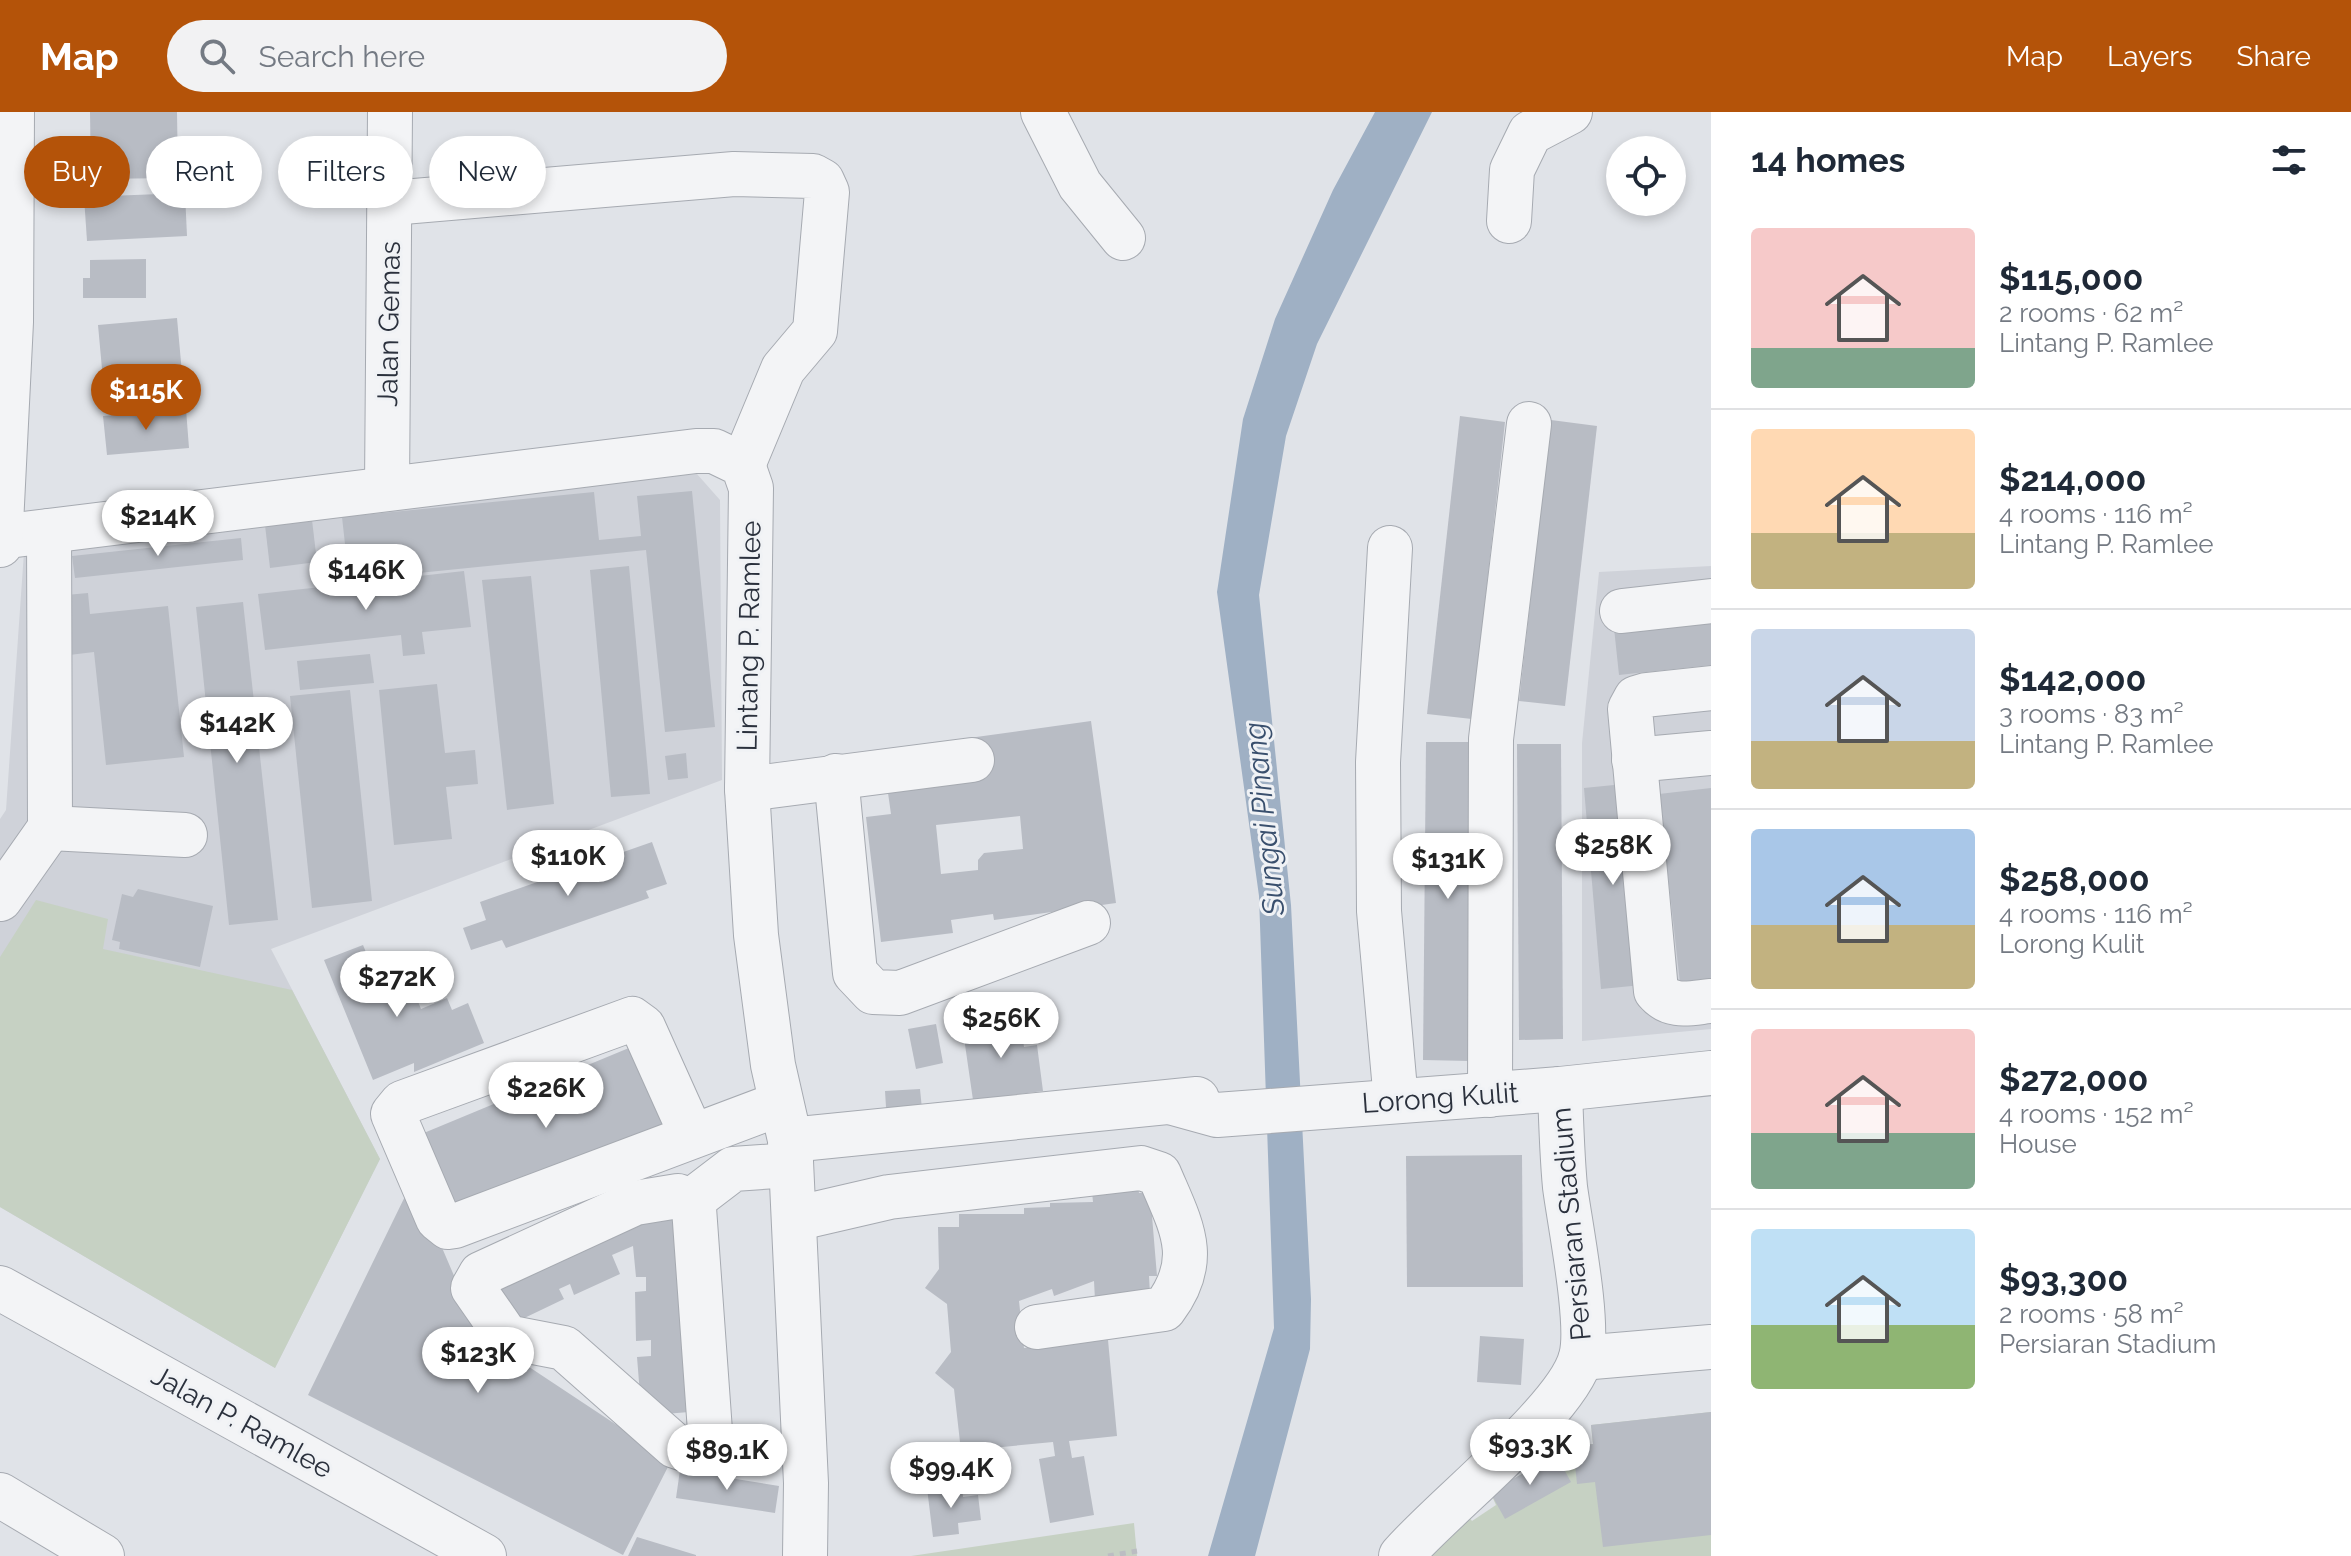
<!DOCTYPE html>
<html lang="en">
<head>
<meta charset="utf-8">
<style>
  body { margin:0; font-family:Raleway,sans-serif; background:#f2f2f3; color:#1f2937; height:100vh; display:flex; flex-direction:column; font-size:30px; white-space:nowrap }
  * { box-sizing:border-box; margin:0 }
  p { font-size:26px; color:#747a83 }
  .icon { flex:none; width:44px; height:44px; fill:none; stroke:currentColor; stroke-width:2; stroke-linecap:round; stroke-linejoin:round }
  .map { position:relative; flex:1; overflow:hidden }
  .panel { display:flex; flex-direction:column; background:#fff; width:640px }
  .panel>* { flex:none }
  .guide { position:absolute; left:24px; top:24px; width:760px; height:72px; display:flex; gap:16px }
  .controls { position:absolute; left:1606px; top:24px; display:grid; gap:16px }
  .controls a { display:grid; place-items:center; width:80px; height:80px; border-radius:50%; background:#fff; box-shadow:0 4px 12px #0003; font-size:40px }
  .price { position:absolute; translate:-50% -68px; padding:0 18px; border-radius:28px; background:#fff; color:#222; font-size:26px; line-height:52px; filter:drop-shadow(0 2px 4px #0008) }
  .price::after { content:''; position:absolute; left:50%; top:48px; width:24px; height:18px; margin-left:-12px; background:inherit; clip-path:polygon(0 0,100% 0,50% 100%) }
  .price.selected { background:#b45309; color:#fff }
  ul { padding:0; list-style:none }
  li { display:flex; align-items:center; gap:24px; height:200px; padding:0 40px }
  li+li { border-top:2px solid #e0e1e3 }
  li span { display:grid; place-items:center; flex:none; width:224px; height:160px; border-radius:8px; color:#555 }
  li>.icon { margin-inline-start:auto }
  span .icon { width:96px; height:96px; fill:#fffc; stroke-width:1 }
  li b { font-size:34px }
  h2 { display:flex; justify-content:space-between; align-items:center; height:96px; padding:0 40px; font-size:34px }
  .pill { padding:0 28px; border-radius:36px; background:#fff; box-shadow:0 4px 12px #0003; font-size:28px; line-height:72px }
  .pill.selected { background:#b45309; color:#fff }
  header { display:flex; align-items:center; gap:48px; box-sizing:border-box; height:112px; padding:0 40px; background:#b45309; color:#fff }
  header strong { font-size:38px }
  nav { display:flex; gap:44px; margin-inline-start:auto; font-size:28px }
  .search { width:560px; height:72px; background:#f2f2f3; display:flex; align-items:center; gap:20px; box-sizing:border-box; padding:0 28px; border-radius:44px; color:#747a83; font-size:30px }
  main { display:flex; flex:1; min-height:0 }
  .map>svg:first-child { display:block }
  .built { fill:#cfd2d9 }
  .green { fill:#c6d1c3 }
  .water { fill:#9fb0c4 }
  .building { fill:#b8bcc4; fill-rule:evenodd }
  .lines { fill:none; stroke-linecap:round; stroke-linejoin:round }
  .minor-casing { stroke:#a6aab1; stroke-width:46 }
  .path { stroke:#bbbdc2; stroke-width:5; stroke-dasharray:6 6; stroke-linecap:butt }
  .minor { stroke:#f3f4f6; stroke-width:44 }
  .labels { text-anchor:middle; dominant-baseline:central; stroke-width:6; stroke-linejoin:round; paint-order:stroke }
  .street-label { font-size:28px; fill:#2b313d; stroke:#f0f2f5 }
  .water-label { font-size:30px; font-style:italic; fill:#394f6d; stroke:#f0f2f5 }
</style>
</head>
<body>
<header>
<strong>Map</strong>
<div class="search"><svg class="icon" aria-label="search" viewBox="0 0 24 24"><circle cx="10" cy="10" r="6"/><path d="M15 15l6 6"/></svg>Search here</div>
<nav><a>Map</a><a>Layers</a><a>Share</a></nav>
</header>
<main>
<div class="map">
<svg width="1711" height="1444" viewBox="0 0 1711 1444">
  <rect width="100%" height="100%" fill="#e0e3e8"/>
  <g class="built">
    <path d="M697 362 720 388 722 668 271 837 380 1047 275 1256 0 1095V707L6 698 24 440 323 397Z"/>
    <path d="M1711 454V917L1582 929V631L1599 460Z"/>
  </g>
  <g class="green">
    <path d="M36 788 108 807 103 837 292 878 380 1047 275 1256 0 1095V845Z"/>
    <path d="M1711 1300V1444H1425L1462 1396 1472 1409 1496 1393 1490 1380 1556 1343 1562 1353 1574 1349 1573 1334 1593 1332 1591 1313Z"/>
    <path d="M1134 1411 1137 1444H911Z"/>
  </g>
  <path class="water" d="M1375 0H1432L1317 232 1286 324 1259 483 1291 793 1311 1187 1310 1237 1255 1444H1208L1274 1216 1259 784 1217 480 1243 307 1275 207 1333 78Z"/>
  <g class="building">
    <path d="M90 0H177L178 66 91 67Z"/>
    <path d="M185 81 187 124 87 129 84 85Z"/>
    <path d="M146 147V186H83V166H90V148Z"/>
    <path d="M177 206 183 272 104 279 98 213Z"/>
    <path d="M186 297 189 336 107 343 103 304Z"/>
    <path d="M1460 304 1505 310 1472 607 1427 602Z"/>
    <path d="M1551 308 1597 314 1565 594 1519 589Z"/>
    <path d="M692 379 715 615 665 620 646 438 349 468 342 405 594 380 599 428 641 424 637 384Z"/>
    <path d="M312 408 317 450 270 456 265 413Z"/>
    <path d="M241 426 243 448 75 466 72 444Z"/>
    <path d="M629 454 650 682 611 685 590 458Z"/>
    <path d="M464 459 471 515 422 520 425 542 403 544 401 523 265 538 258 482Z"/>
    <path d="M531 464 554 692 507 698 482 468Z"/>
    <path d="M88 481 90 502 168 494 184 645 106 653 94 540 61 544 55 484Z"/>
    <path d="M243 490 278 808 229 813 196 495Z"/>
    <path d="M1711 505V553L1619 563 1614 516Z"/>
    <path d="M370 542 374 571 300 578 297 549Z"/>
    <path d="M437 572 445 641 475 638 478 672 446 675 452 727 394 733 379 578Z"/>
    <path d="M350 578 372 789 312 796 290 584Z"/>
    <path d="M1091 609 1116 791 994 808 993 802 951 808 953 821 881 830 866 705 891 702 888 681 898 680 897 675 969 626ZM1020 704 1023 737 984 741 978 748V758L941 762 936 713Z"/>
    <path d="M1426 630H1473L1470 949 1423 948Z"/>
    <path d="M1517 632H1561L1563 927 1519 928Z"/>
    <path d="M686 641 688 666 668 668 665 644Z"/>
    <path d="M1624 672 1642 873 1601 877 1584 676Z"/>
    <path d="M1711 676V868L1680 871 1659 682Z"/>
    <path d="M652 730 667 772 646 779 649 786 506 836 502 828 471 838 463 816 486 808 480 790Z"/>
    <path d="M138 777 213 794 200 855 119 837 120 830 112 828 122 782 133 785Z"/>
    <path d="M363 833 372 855 383 850 400 893 417 887 421 897 447 886 452 898 468 891 484 931 414 960V951L373 968 324 848Z"/>
    <path d="M1020 905 1024 935 1037 933 1043 979 973 988 962 912Z"/>
    <path d="M936 912 943 951 916 957 908 917Z"/>
    <path d="M641 931 673 1014 450 1106 419 1023Z"/>
    <path d="M920 977 923 1007 887 1010 885 979Z"/>
    <path d="M1522 1043 1523 1175H1407L1406 1044Z"/>
    <path d="M1137 1067 1139 1081 1150 1080 1157 1164H1149L1150 1183 1095 1188 1094 1169 1054 1184 1052 1177 1019 1189 1024 1236 1108 1228 1117 1324 1069 1329 1072 1346 1084 1344 1094 1403 1050 1411 1039 1347 1055 1344 1053 1330 961 1339 954 1277 935 1261 951 1240 947 1192 925 1176 939 1157 938 1115H959V1102H1024V1096L1050 1095V1091L1093 1090 1092 1080Z"/>
    <path d="M413 1068 458 1173 505 1239 671 1349 623 1443 308 1283Z"/>
    <path d="M680 1103 689 1300 653 1303 641 1295 637 1245 651 1244V1228L636 1229 635 1180 646 1179V1165H636L633 1134 612 1143 620 1162 574 1183 570 1172 559 1177 564 1187 516 1210 492 1172 630 1108Z"/>
    <path d="M1480 1224 1524 1227 1521 1273 1477 1270Z"/>
    <path d="M1711 1300V1423L1603 1435 1595 1370 1577 1372 1573 1334 1593 1332 1591 1313Z"/>
    <path d="M1556 1343 1571 1370 1505 1407 1490 1380Z"/>
    <path d="M680 1358 779 1374 775 1401 676 1386Z"/>
    <path d="M962 1373 963 1385 978 1383 981 1408 958 1411 959 1422 933 1425 927 1376Z"/>
    <path d="M637 1425 696 1443V1444H628Z"/>
  </g>
  <g class="lines">
    <defs>
      <g id="minor">
        <path d="M1043 0 1080 73 1123 126"/>
        <path d="M391 91 734 62 813 64 822 69 827 80 815 219 783 257 743 353"/>
        <path d="M1509 109 1512 58 1530 21 1570 0"/>
        <path d="M387 376 390 0"/>
        <path d="M0 425 696 339H714L743 353 751 376 747 677 756 823 773 953 790 1028 806 1371 805 1444"/>
        <path d="M0 433 11 210 12 0"/>
        <path d="M1390 436 1378 650 1379 799 1396 989"/>
        <path d="M1622 499 1711 489"/>
        <path d="M1711 576 1646 583 1636 586 1630 597 1656 879C1671 897 1690 891 1711 889"/>
        <path d="M1634 648 1711 641"/>
        <path d="M836 664 855 861 873 880 900 881 1088 811"/>
        <path d="M747 677 972 648"/>
        <path d="M50 716 185 723"/>
        <path d="M0 787 50 716 49 419"/>
        <path d="M1490 983 1491 627 1529 312"/>
        <path d="M1170 990 1217 1003 1560 977 1711 961"/>
        <path d="M692 1024 643 915 632 907 402 991 393 1002 438 1107 448 1115 455 1114 779 992"/>
        <path d="M790 1028 1197 987"/>
        <path d="M678 1084 691 1089 694 1096 710 1319 702 1333 684 1337 675 1334 564 1236 507 1225 473 1176 481 1162 635 1091Z"/>
        <path d="M691 1089 733 1057 791 1053"/>
        <path d="M794 1107 889 1085 1141 1056 1159 1062C1181 1114 1202 1147 1164 1197L1037 1215"/>
        <path d="M0 1176 484 1444"/>
        <path d="M1581 1246 1711 1235"/>
        <path d="M0 1383 102 1444"/>
        <path d="M1401 1444C1441 1397 1568 1298 1581 1245 1590 1212 1570 1113 1565 1075 1562 1043 1561 1010 1560 977"/>
      </g>
    </defs>
    <use href="#minor" class="minor-casing"/>
    <path class="path" d="M1108 1444 1137 1439"/>
    <use href="#minor" class="minor"/>
  </g>
  <g class="labels">
    <g class="street-label">
      <text transform="translate(389 212) rotate(-89)">Jalan Gemas</text>
      <text transform="translate(749 524) rotate(-89)">Lintang P. Ramlee</text>
      <text transform="translate(1440 986) rotate(-4)">Lorong Kulit</text>
      <text transform="translate(1571 1112) rotate(-95)">Persiaran Stadium</text>
      <text transform="translate(242 1310) rotate(29)">Jalan P. Ramlee</text>
    </g>
    <g class="water-label">
      <text transform="translate(1264 707) rotate(-96)">Sungai Pinang</text>
    </g>
  </g>
</svg>
<div class="controls">
<a><svg class="icon" aria-label="locate" viewBox="0 0 24 24"><circle cx="12" cy="12" r="6"/><path d="M12 2v4M12 18v4M2 12h4M18 12h4"/></svg></a>
</div>
<b class="price selected" style="left:146px;top:320px">$115K</b>
<b class="price" style="left:158px;top:446px">$214K</b>
<b class="price" style="left:366px;top:500px">$146K</b>
<b class="price" style="left:237px;top:653px">$142K</b>
<b class="price" style="left:1613px;top:775px">$258K</b>
<b class="price" style="left:568px;top:786px">$110K</b>
<b class="price" style="left:1448px;top:789px">$131K</b>
<b class="price" style="left:397px;top:907px">$272K</b>
<b class="price" style="left:1001px;top:948px">$256K</b>
<b class="price" style="left:546px;top:1018px">$226K</b>
<b class="price" style="left:478px;top:1283px">$123K</b>
<b class="price" style="left:1530px;top:1375px">$93.3K</b>
<b class="price" style="left:727px;top:1380px">$89.1K</b>
<b class="price" style="left:951px;top:1398px">$99.4K</b>
<div class="guide">
<a class="pill selected">Buy</a>
<a class="pill">Rent</a>
<a class="pill">Filters</a>
<a class="pill">New</a>
</div>
</div>
<section class="panel">
<h2>14 homes<svg class="icon" aria-label="filters" viewBox="0 0 24 24"><path d="M4 7h16M4 17h16"/><circle cx="9" cy="7" r="2"/><circle cx="15" cy="17" r="2"/></svg></h2>
<ul>
<li><span style="background:linear-gradient(#f6c9c9 75%,#7fa58c 0)"><svg class="icon" aria-label="home" viewBox="0 0 24 24"><path d="M3 11l9-7 9 7M6 9v11h12V9"/></svg></span><div><b>$115,000</b><p>2 rooms · 62 m²</p><p>Lintang P. Ramlee</p></div></li>
<li><span style="background:linear-gradient(#ffd9b3 65%,#c2b280 0)"><svg class="icon" aria-label="home" viewBox="0 0 24 24"><path d="M3 11l9-7 9 7M6 9v11h12V9"/></svg></span><div><b>$214,000</b><p>4 rooms · 116 m²</p><p>Lintang P. Ramlee</p></div></li>
<li><span style="background:linear-gradient(#c9d6e8 70%,#c2b280 0)"><svg class="icon" aria-label="home" viewBox="0 0 24 24"><path d="M3 11l9-7 9 7M6 9v11h12V9"/></svg></span><div><b>$142,000</b><p>3 rooms · 83 m²</p><p>Lintang P. Ramlee</p></div></li>
<li><span style="background:linear-gradient(#a9c7e8 60%,#c2b280 0)"><svg class="icon" aria-label="home" viewBox="0 0 24 24"><path d="M3 11l9-7 9 7M6 9v11h12V9"/></svg></span><div><b>$258,000</b><p>4 rooms · 116 m²</p><p>Lorong Kulit</p></div></li>
<li><span style="background:linear-gradient(#f6c9c9 65%,#7fa58c 0)"><svg class="icon" aria-label="home" viewBox="0 0 24 24"><path d="M3 11l9-7 9 7M6 9v11h12V9"/></svg></span><div><b>$272,000</b><p>4 rooms · 152 m²</p><p>House</p></div></li>
<li><span style="background:linear-gradient(#bfe0f5 60%,#8fb573 0)"><svg class="icon" aria-label="home" viewBox="0 0 24 24"><path d="M3 11l9-7 9 7M6 9v11h12V9"/></svg></span><div><b>$93,300</b><p>2 rooms · 58 m²</p><p>Persiaran Stadium</p></div></li>
</ul>
</section>
</main>
</body>
</html>
